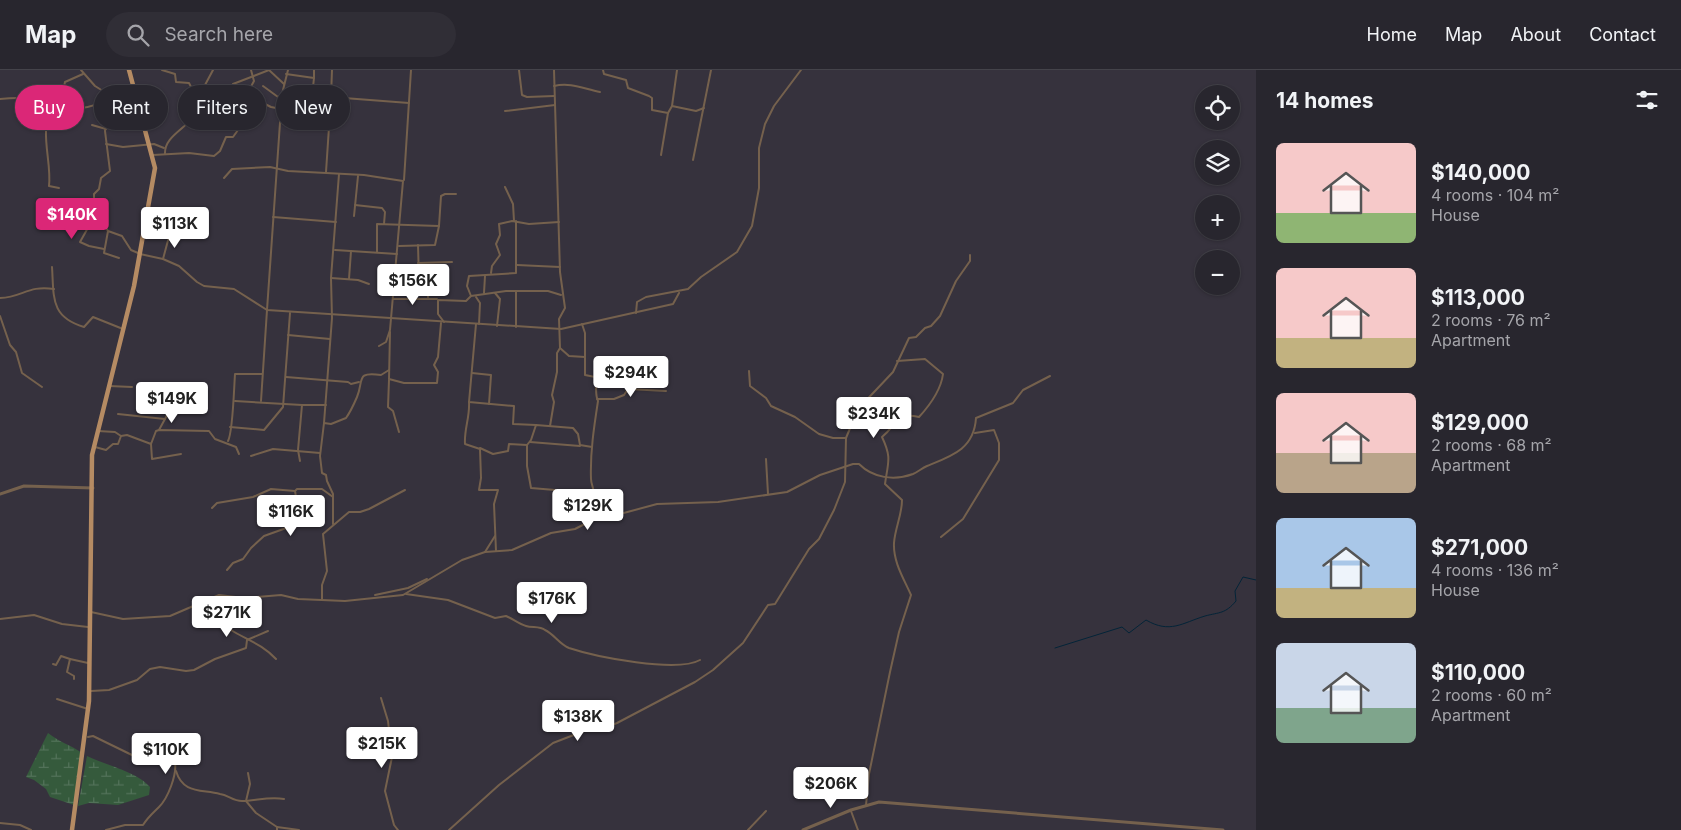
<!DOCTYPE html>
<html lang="en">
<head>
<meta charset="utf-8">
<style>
  body { margin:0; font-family:Inter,sans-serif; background:#302e36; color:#f1f3f6; height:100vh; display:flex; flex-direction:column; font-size:19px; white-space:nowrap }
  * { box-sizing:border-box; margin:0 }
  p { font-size:16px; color:#a5a5aa }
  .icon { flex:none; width:28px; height:28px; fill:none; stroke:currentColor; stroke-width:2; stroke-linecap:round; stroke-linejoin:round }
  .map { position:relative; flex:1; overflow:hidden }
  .sheet { display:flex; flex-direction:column; background:#28262e; width:425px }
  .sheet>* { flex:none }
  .guide { position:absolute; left:15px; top:15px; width:475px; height:45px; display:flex; gap:10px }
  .buttons { position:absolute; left:1195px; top:15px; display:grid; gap:10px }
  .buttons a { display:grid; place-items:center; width:45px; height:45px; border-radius:50%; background:#28262e; box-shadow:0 1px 4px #0004,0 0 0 1px #44434a; font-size:25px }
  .price { position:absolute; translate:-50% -42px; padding:0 11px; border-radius:5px; background:#fff; color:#222; font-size:16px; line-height:32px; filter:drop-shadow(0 1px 2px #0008) }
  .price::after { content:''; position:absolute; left:50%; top:30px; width:15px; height:11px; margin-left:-8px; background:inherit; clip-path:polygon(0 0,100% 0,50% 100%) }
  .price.active { background:#db2777; color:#fff }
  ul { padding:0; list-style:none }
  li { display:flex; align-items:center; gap:15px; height:125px; padding:0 20px }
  li span { display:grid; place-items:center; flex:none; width:140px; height:100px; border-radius:8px; color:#555 }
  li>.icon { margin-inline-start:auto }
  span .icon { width:60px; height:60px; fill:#fffc; stroke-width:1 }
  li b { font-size:21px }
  h2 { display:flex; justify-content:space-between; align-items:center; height:60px; padding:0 20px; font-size:21px }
  .chip { padding:0 18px; border-radius:22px; background:#28262e; box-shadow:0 1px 4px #0004,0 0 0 1px #44434a; font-size:18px; line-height:45px }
  .chip.active { background:#db2777; color:#fff }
  header { display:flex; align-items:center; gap:30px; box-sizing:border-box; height:70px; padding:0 25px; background:#28262e; border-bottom:1px solid #44434a }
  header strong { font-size:24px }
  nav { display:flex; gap:28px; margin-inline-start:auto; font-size:18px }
  .search { width:350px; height:45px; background:#302e36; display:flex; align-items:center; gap:12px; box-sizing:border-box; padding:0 18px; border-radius:28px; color:#a5a5aa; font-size:19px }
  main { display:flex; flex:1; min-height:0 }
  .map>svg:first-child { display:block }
  .wetland { fill:url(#wetland-marsh) }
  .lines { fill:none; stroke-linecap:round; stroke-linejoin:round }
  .stream { stroke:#032438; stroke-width:1 }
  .minor { stroke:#75614d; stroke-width:2 }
  .tertiary { stroke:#75614d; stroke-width:3 }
  .primary { stroke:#b58b63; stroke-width:4.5 }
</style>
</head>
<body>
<header>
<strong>Map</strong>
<div class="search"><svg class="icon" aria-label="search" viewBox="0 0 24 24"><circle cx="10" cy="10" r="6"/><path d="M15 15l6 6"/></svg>Search here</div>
<nav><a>Home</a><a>Map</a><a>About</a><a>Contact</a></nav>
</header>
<main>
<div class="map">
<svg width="1256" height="760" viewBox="0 0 1256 760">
  <defs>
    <pattern id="wetland-marsh" width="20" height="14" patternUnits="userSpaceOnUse" patternTransform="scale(1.25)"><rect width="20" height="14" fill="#355a3c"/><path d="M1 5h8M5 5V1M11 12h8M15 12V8" fill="none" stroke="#527259"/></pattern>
  </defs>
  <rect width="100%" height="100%" fill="#36323d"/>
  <g class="wetland">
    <path d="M48 663C59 672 71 675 82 683L74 735 50 727 46 719 34 710 26 707Z"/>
    <path d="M87 686C105 695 138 702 150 717L149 725 118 735 89 733 78 736Z"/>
  </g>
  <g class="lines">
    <path class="stream" d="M1055 578 1122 557 1129 563 1146 550C1170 564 1182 553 1205 546 1220 542 1225 544 1236 531L1235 521 1243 507 1256 510"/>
    <g class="minor">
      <path d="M162 0 175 4 176 12 189 13 197 28 201 31"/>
      <path d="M288 0 282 24 267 240 561 259 673 234 679 223"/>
      <path d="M332 0 331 27 409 33"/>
      <path d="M519 0 522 25 527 27 554 26"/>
      <path d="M554 0 560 202 565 238 559 249 560 278 569 286 585 287V305L595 307C598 314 594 323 598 331 594 357 590 383 591 409 591 416 596 421 593 427L602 437V445"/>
      <path d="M603 0 604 4 626 10 628 18 649 26 652 28V40L668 43 661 85"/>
      <path d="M286 4 314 8V0"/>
      <path d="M233 14 269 0 284 14"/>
      <path d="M133 15 111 26 105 61 110 101 101 108 99 119 94 124V147L103 153 108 161 122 166 131 180 138 183"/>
      <path d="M263 16 278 27 282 24 331 27 326 102"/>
      <path d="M554 16C571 12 584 19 600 22"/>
      <path d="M312 26 314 8"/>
      <path d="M0 29C11 28 32 27 42 32 64 43 91 41 111 26L95 16 81 0"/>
      <path d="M255 29 271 37 281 39"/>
      <path d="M672 36 677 0"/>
      <path d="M53 37C38 60 52 90 49 116L59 118"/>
      <path d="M61 38 60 35 65 12 83 4"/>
      <path d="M505 41 555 35"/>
      <path d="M668 43 672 36 696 41 704 38"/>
      <path d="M92 55 106 59"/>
      <path d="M106 74 123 77 154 74 164 78"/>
      <path d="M165 84C164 67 185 59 193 47 199 39 202 30 207 22L205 15 213 0"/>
      <path d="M153 85 189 83 214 86 220 81 226 67H233L243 53 254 45 255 39 253 35 255 29 248 22 254 11 251 0"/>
      <path d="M693 90 711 0"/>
      <path d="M224 108 232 99 270 97 288 101 364 105 403 111 390 260 386 272 379 276"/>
      <path d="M404 110 411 0"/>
      <path d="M505 117 513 134 514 151"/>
      <path d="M355 135 382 138 385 142 384 154"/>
      <path d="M354 146 358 106"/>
      <path d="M94 147 80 172 89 176 104 179"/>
      <path d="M273 147 336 152"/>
      <path d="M108 161 104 183 119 188"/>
      <path d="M418 175 419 210"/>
      <path d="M399 176 435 175 439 156"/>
      <path d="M335 180 397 184"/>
      <path d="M377 182V154L439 156 441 126 445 124H456"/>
      <path d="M140 184 163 189 179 196 197 212 204 216 234 219 267 240 261 331"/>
      <path d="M163 189 170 163"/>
      <path d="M418 193 452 192"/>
      <path d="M517 195 560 197"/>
      <path d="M52 197C54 227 50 247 84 257L93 247 123 259"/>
      <path d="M491 203 492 196 500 185 496 174 500 165 499 154 512 151 529 154 559 152"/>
      <path d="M331 208 358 210 369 214"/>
      <path d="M349 209 351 181"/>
      <path d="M395 212 443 210"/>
      <path d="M427 212 428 227"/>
      <path d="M484 223 485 206"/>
      <path d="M495 223 500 229 497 256"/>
      <path d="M471 226 467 216 469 206 516 203V151"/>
      <path d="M476 227 480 233 479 254"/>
      <path d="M0 228C23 227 28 215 54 219"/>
      <path d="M393 229H437"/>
      <path d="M636 243 637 232 646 227 688 219 701 207 737 182 752 156 759 118V78L765 54 774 36 801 0"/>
      <path d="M0 246 10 275 16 282 22 303 42 317"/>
      <path d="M444 252 438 244V230L466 231 471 226 506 221H548L561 225"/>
      <path d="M476 254 469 332 514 336 513 354 536 355"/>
      <path d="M582 254 585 263V287"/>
      <path d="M516 257V222"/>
      <path d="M390 262 389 309 404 313H437L438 302 434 295 438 287 441 253"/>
      <path d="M288 265 330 269"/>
      <path d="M749 301 750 316 766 328 771 336 795 347 819 364 833 368H846"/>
      <path d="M472 303 491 305 489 334"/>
      <path d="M286 307 348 312 351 314 359 312"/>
      <path d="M389 310 388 337 393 341 399 362"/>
      <path d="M109 316 132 317"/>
      <path d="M597 329H614L624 325 628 319 666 321"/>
      <path d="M235 331 302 335 298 380 300 391"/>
      <path d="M469 332C470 347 464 359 465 374L480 379 481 408 479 420H498L494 434 496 481"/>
      <path d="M302 335H326"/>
      <path d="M118 344 165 349"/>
      <path d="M324 353 332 248 331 208 339 104"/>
      <path d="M550 356 554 332 552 325 557 302V283L560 278"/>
      <path d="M230 357 264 360 283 337 290 243"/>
      <path d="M159 360 172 336"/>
      <path d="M98 361 115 362 121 366"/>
      <path d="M228 371C233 362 234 317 235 304H262"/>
      <path d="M530 372 580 376"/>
      <path d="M151 374 152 389 181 384"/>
      <path d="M527 375V396L531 418 579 422 593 427"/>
      <path d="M95 377 106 380 113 374H118L121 366 127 365 151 374 156 361 159 360 209 361 215 369 236 377 239 384"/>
      <path d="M480 378 493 384 508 381 509 374 527 375 531 370 536 355 573 358 578 364 580 375 592 377"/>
      <path d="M251 386 273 379 320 383"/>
      <path d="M766 389 768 424"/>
      <path d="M212 438 217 433 253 427 271 419 295 421"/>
      <path d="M333 454V424L327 411 326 405 322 403 320 386 324 353 331 354 346 348C351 341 354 334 357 327 364 311 355 301 381 305L389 300"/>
      <path d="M941 467 963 449 999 390V373L994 360 975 363"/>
      <path d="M485 482 495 466"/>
      <path d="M227 500 233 493 243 489 251 478 264 466 289 457 291 449 298 439 295 421 297 419H322L333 427"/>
      <path d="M406 524 448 530 495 548 506 546C513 549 519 554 526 556 532 558 540 556 545 560 554 564 559 574 569 578 596 587 677 603 700 590"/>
      <path d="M375 525 408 518 427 509"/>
      <path d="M234 527 231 560C247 570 262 574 276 589"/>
      <path d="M322 529V515L327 501 323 464 349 442H360L369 439 405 420"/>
      <path d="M91 542 123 549 170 546 219 525 244 528 281 525 298 529 345 531 403 525 462 490 485 482 512 480 551 463 575 459 602 445 620 444 657 434 718 432 787 422 820 405 853 394H859C873 408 894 411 913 404 918 402 922 398 927 396 952 386 974 379 976 348L1013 333 1023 320 1050 306"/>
      <path d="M0 549 34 545 62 554 88 557"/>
      <path d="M70 589 88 593"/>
      <path d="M53 594 56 595 61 586 70 589 67 602 74 606V609"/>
      <path d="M91 621 109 620 137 610 150 599 160 597 186 601 194 600 215 589 246 578 247 570 268 561"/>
      <path d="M381 628 388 651 392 687 385 721 394 755 398 760"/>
      <path d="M57 629 88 639"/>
      <path d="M88 667 93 666 136 687 175 692C177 705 168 728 159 737 153 743 148 747 143 755H125L106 760"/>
      <path d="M176 701C183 724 201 719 220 724 228 725 233 731 242 731 256 731 269 726 284 729"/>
      <path d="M248 703 250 714 246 731 256 743 277 757V760"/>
      <path d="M866 735 869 704 890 602 899 562 911 525C904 509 893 492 894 473 895 458 902 445 902 430L885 414C888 392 892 388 882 367 899 353 895 342 919 347 930 335 941 320 943 304L925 289 897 291"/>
      <path d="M851 741 858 760"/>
      <path d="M0 753 20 755 31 760"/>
      <path d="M277 757 299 760"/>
      <path d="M449 760 499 715 553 673 584 661 602 659 617 653 695 612 713 600 743 573 768 535 775 534 809 479 819 469 834 440 845 412 846 368 858 339 893 302 909 268 916 267 925 258 931 256 940 246 956 211 970 191V185"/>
      <path d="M748 760 766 741"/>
    </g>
    <g class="tertiary">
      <path d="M0 424 24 416 93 418"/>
      <path d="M803 760 851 740 879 732 1223 760"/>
    </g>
    <path class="primary" d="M72 760 89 631 92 385 134 216 155 98 129 0"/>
  </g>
</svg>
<div class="buttons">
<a><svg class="icon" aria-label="locate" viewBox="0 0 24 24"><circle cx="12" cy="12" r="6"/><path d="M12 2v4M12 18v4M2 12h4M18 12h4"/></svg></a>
<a><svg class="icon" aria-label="layers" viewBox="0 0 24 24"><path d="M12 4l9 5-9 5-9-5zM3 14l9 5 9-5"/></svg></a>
<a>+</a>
<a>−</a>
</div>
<b class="price active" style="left:72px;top:170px">$140K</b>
<b class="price" style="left:175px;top:179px">$113K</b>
<b class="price" style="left:413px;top:236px">$156K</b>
<b class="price" style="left:631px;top:328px">$294K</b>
<b class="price" style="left:172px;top:354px">$149K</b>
<b class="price" style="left:874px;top:369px">$234K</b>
<b class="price" style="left:588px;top:461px">$129K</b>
<b class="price" style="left:291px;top:467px">$116K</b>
<b class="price" style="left:552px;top:554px">$176K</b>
<b class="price" style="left:227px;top:568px">$271K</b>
<b class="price" style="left:578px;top:672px">$138K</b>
<b class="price" style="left:382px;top:699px">$215K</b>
<b class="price" style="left:166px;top:705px">$110K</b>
<b class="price" style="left:831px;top:739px">$206K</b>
<div class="guide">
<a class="chip active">Buy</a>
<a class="chip">Rent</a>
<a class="chip">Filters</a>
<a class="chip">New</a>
</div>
</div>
<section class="sheet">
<h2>14 homes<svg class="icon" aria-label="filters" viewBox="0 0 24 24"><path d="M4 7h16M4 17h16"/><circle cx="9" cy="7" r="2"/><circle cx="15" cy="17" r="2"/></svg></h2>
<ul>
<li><span style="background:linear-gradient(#f6c9c9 70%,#8fb573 0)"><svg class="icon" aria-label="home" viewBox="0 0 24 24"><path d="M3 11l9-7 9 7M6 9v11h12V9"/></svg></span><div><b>$140,000</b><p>4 rooms · 104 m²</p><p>House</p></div></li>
<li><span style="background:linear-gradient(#f6c9c9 70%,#c2b280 0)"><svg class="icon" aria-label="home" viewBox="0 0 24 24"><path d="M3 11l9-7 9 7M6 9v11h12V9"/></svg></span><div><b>$113,000</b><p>2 rooms · 76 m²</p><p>Apartment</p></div></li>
<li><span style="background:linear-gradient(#f6c9c9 60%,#b9a48a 0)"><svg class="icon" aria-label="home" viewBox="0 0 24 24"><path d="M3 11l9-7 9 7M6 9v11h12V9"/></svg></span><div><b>$129,000</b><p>2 rooms · 68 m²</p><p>Apartment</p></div></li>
<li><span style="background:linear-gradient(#a9c7e8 70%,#c2b280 0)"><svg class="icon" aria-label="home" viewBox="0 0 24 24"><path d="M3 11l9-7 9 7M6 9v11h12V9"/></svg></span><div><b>$271,000</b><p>4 rooms · 136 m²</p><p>House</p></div></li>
<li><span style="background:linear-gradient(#c9d6e8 65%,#7fa58c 0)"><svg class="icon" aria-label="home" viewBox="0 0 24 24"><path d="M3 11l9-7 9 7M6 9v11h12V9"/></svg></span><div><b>$110,000</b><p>2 rooms · 60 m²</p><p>Apartment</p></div></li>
</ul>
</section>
</main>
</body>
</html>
